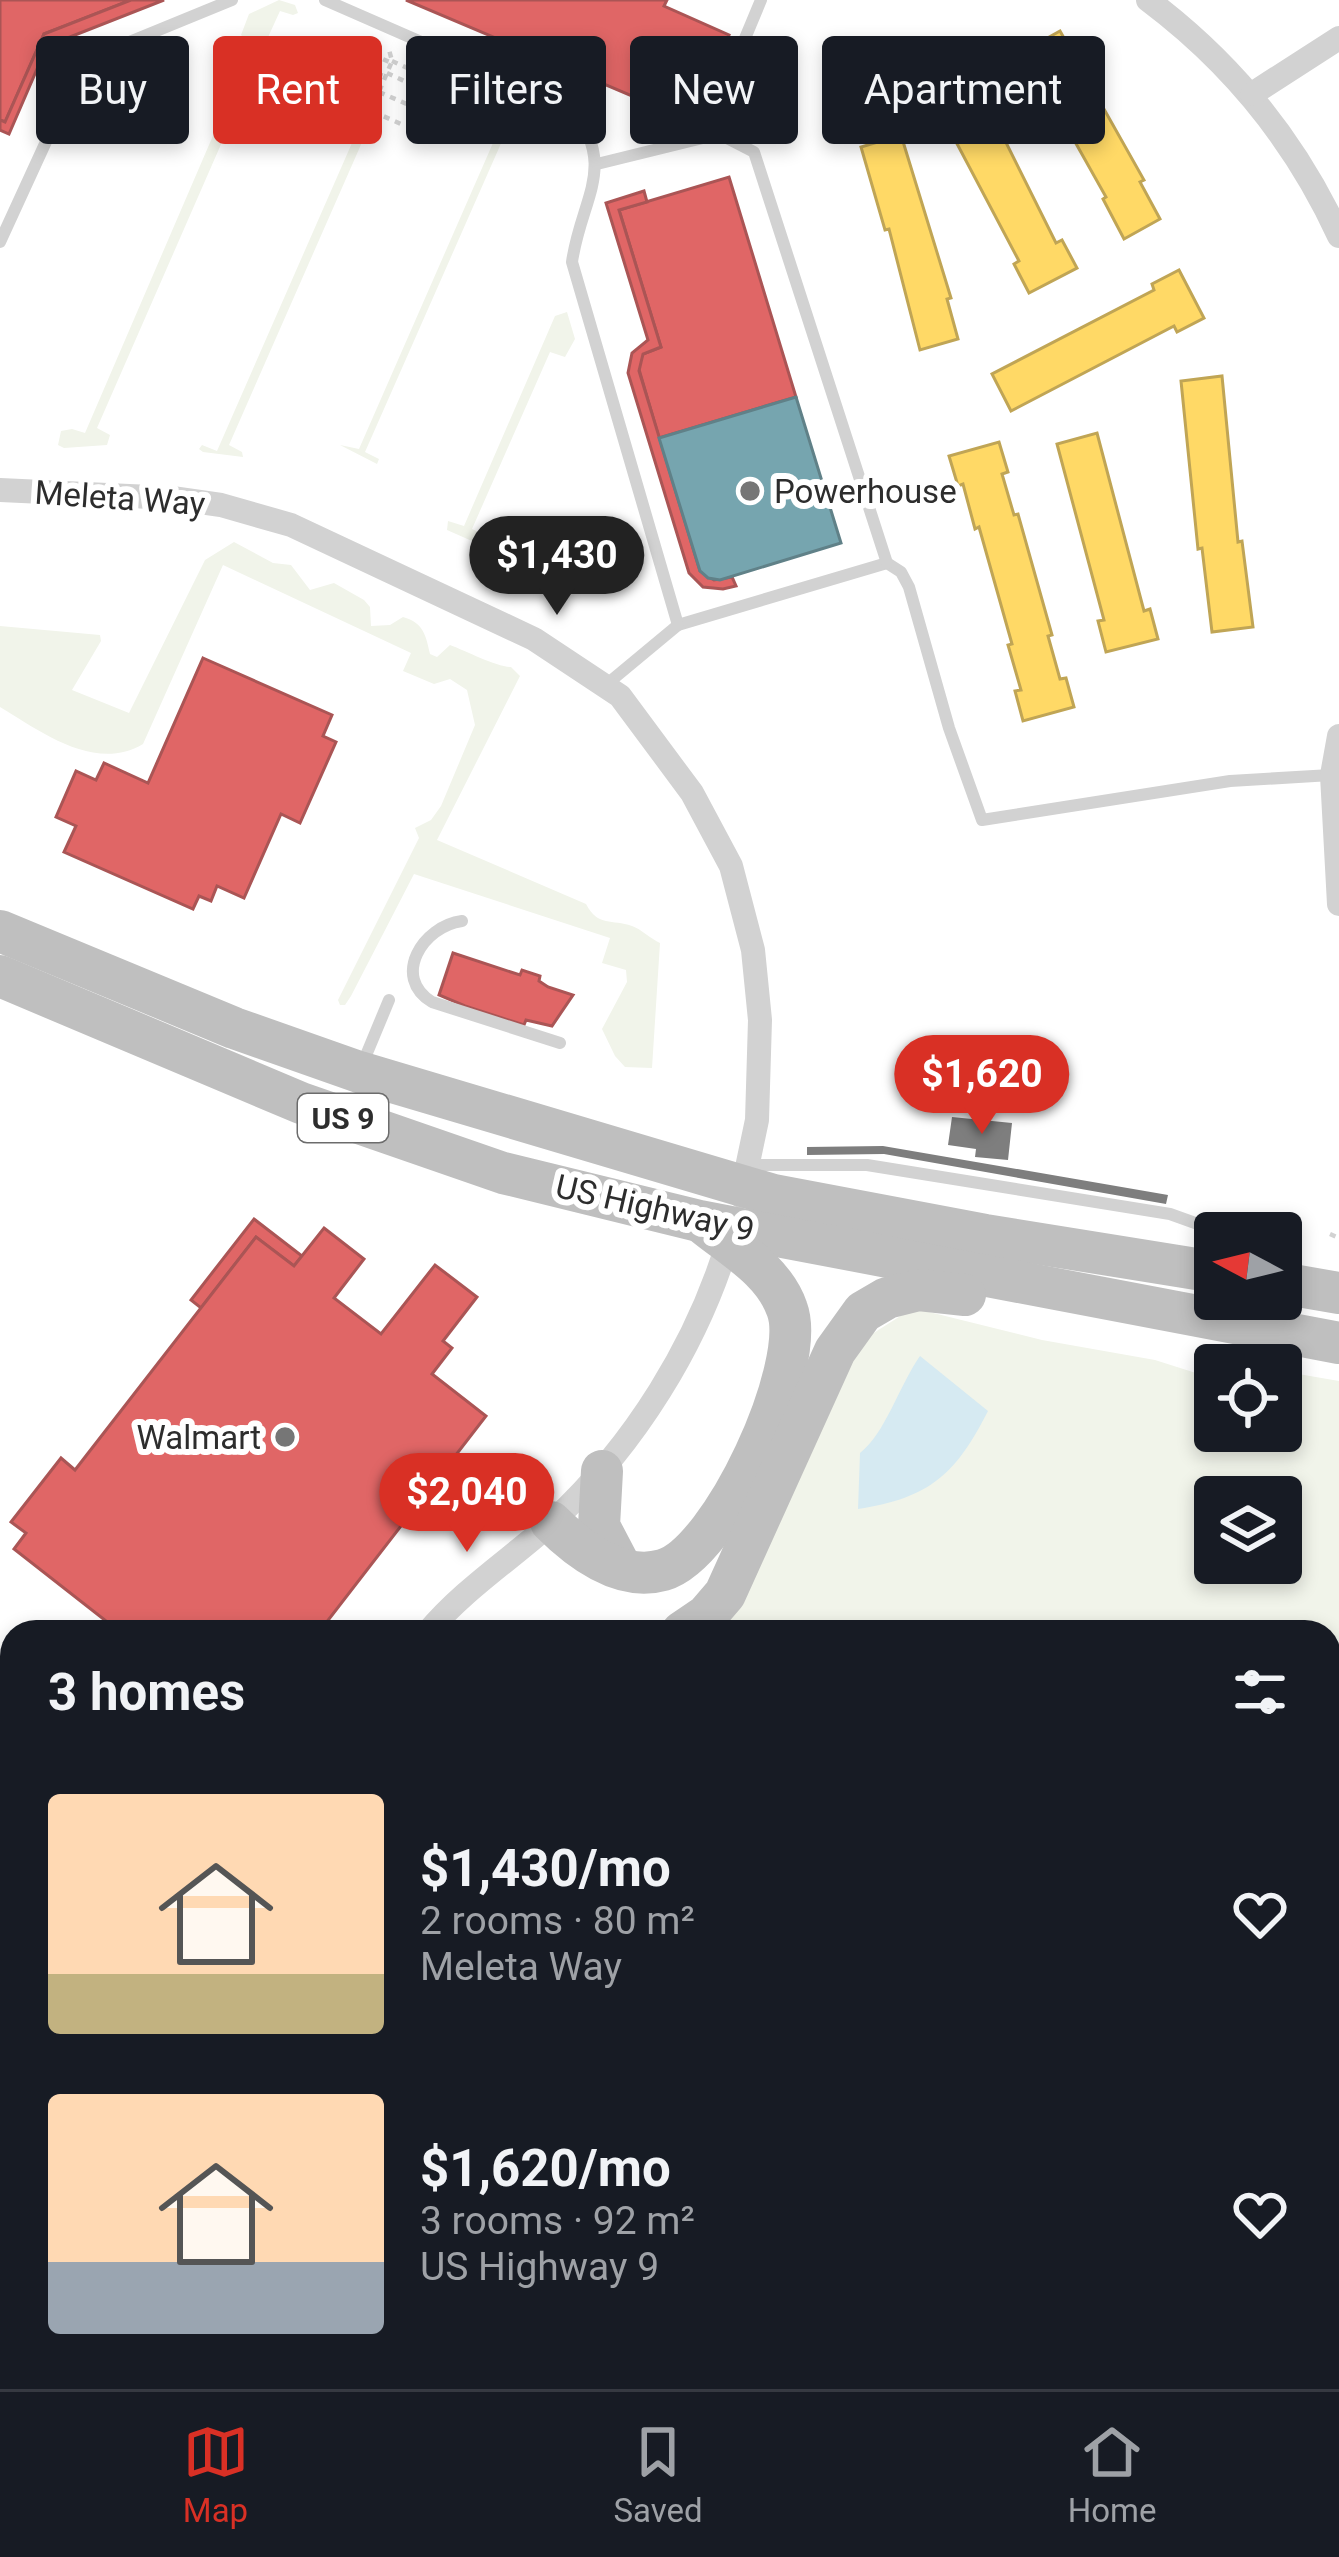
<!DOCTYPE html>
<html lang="en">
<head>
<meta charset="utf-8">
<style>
  body { margin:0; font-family:Roboto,sans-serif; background:#20242c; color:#f1f3f6; height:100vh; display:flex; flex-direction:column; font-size:45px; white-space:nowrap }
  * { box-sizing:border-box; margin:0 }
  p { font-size:39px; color:#9ea1a6 }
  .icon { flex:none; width:66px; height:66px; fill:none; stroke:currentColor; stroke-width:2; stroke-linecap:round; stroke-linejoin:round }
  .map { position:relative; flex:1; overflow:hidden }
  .panel { position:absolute; left:0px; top:1620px; width:1341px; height:771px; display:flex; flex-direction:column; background:#171b24; border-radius:36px 36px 0 0; box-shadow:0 6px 18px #0003 }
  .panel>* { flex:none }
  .guide { position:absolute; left:36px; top:36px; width:1269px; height:108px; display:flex; gap:24px }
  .needle { width:78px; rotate:277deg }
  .controls { position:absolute; left:1194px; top:1212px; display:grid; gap:24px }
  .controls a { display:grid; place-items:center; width:108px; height:108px; border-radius:12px; background:#171b24; box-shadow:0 6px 18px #0003; font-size:60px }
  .price { position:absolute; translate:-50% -102px; padding:0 27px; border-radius:42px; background:#d93025; color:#fff; font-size:39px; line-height:78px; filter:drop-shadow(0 3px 6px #0008) }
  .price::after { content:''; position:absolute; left:50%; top:72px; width:36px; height:27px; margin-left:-18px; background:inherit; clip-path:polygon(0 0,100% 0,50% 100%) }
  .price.selected { background:#222; color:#fff }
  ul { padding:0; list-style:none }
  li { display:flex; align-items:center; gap:36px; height:300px; padding:0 48px }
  li span { display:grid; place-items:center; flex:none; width:336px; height:240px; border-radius:12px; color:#555 }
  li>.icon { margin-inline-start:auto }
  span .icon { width:144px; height:144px; fill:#fffc; stroke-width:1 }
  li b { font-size:51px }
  h2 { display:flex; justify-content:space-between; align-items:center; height:144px; padding:0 48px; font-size:51px }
  .chip { padding:0 42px; border-radius:12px; background:#171b24; box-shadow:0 6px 18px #0003; font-size:42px; line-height:108px }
  .chip.selected { background:#d93025; color:#fff }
  .tabs { display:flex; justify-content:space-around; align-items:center; height:168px; border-top:3px solid #363941; background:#171b24; font-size:33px; color:#9ea1a6 }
  .tabs a { display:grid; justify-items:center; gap:6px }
  .tabs .selected { color:#d93025 }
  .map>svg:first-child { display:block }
  .green { fill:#f1f4ea; fill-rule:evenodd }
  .water { fill:#d6eaf2 }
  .homes { fill:#ffd966; stroke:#c0a555; stroke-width:3 }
  .shops { fill:#e06666; stroke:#a55; stroke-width:3 }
  .public { fill:#76a5af; stroke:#608188; stroke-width:3 }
  .building { fill:#7e7e7e }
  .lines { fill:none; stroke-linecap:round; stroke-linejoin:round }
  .path { stroke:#d2d2d2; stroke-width:4.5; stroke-dasharray:6 6; stroke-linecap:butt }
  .lane { stroke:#d2d2d2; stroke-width:12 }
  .street { stroke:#d2d2d2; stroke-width:24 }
  .highway { stroke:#bfbfbf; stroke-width:42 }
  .poi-dot { fill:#767676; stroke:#fff; stroke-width:4.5 }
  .labels { text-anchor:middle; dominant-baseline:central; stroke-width:12; stroke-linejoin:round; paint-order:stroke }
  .shield { fill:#fff; stroke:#6c6c6c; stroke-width:3 }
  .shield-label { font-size:30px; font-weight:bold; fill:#2d2d2d }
  .poi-label { font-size:33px; fill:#2d2d2d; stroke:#fff; text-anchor:start }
  .street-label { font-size:33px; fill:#2d2d2d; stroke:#fff }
</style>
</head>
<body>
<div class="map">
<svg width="1339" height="2389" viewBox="0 0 1339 2389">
  <rect width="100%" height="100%" fill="#fff"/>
  <g class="green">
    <path d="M279 0 295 5 298 13 293 15 280 11 264 46 97 428 110 435 107 445 64 448 58 445 61 431 72 429 85 433 252 45 241 35 249 14Z"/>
    <path d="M497 95 531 110 532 115 528 118 514 114 365 452 379 459 377 464 340 445 359 449 507 111 494 104 492 97Z"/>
    <path d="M366 111 374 115 229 445 242 452 243 457 203 452 199 449 202 445 217 451Z"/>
    <path d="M567 312 575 339 565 357 550 352 472 529 485 535 487 542 481 545 447 530 448 521 464 526 555 316Z"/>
    <path d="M234 542 273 563 291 565 310 590 334 583 364 600 370 607 371 626 390 625 403 617C424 623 426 636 430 654L437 657 450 645C466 651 497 667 511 667L520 676 437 840 586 904C598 927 612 919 632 926 641 929 651 939 660 943L652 1068 625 1067 615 1056 602 1029 627 982 626 970 602 963 610 938 414 874 351 996 345 1005H340L338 1000 419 838 415 828 431 820 441 806 475 725 467 690 450 679 434 684 403 671 411 653 223 565 143 744C95 773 40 731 0 707V626L100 635 101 641 72 690 129 713 205 560Z"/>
    <path d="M913 1308 1042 1340 1155 1360 1199 1374 1198 1357 1247 1365H1215V1431H1281V1371L1339 1381V2389H1231L1227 2379H1329V1632H711L850 1348ZM1215 1497H1281V1563H1215Z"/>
    <path d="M12 2020V2379H1111L1110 2389H0V2028Z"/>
  </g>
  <path class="water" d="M920 1356 988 1411C956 1474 930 1498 858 1509L860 1453C885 1434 899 1386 920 1356Z"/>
  <g class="homes">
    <path d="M1060 31 1144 180 1140 182 1160 219 1124 239 1103 199 1106 197 1024 51Z"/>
    <path d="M971 72 1056 243 1062 240 1077 268 1029 293 1014 264 1019 261 954 138 959 135 936 91Z"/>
    <path d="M901 135 951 298 947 299 958 339 920 350 889 229 885 230 861 147Z"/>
    <path d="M1179 270 1204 318 1177 332 1174 326 1011 411 992 374 1154 290 1152 284Z"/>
    <path d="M1222 376 1238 542 1242 541 1253 627 1212 632 1202 548 1198 549 1181 381Z"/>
    <path d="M1097 433 1144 611 1150 609 1158 639 1106 652 1098 621 1104 620 1057 444Z"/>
    <path d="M999 442 1008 472 1002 474 1014 515 1018 514 1052 635 1048 636 1060 679 1066 678 1074 707 1023 721 1015 691 1021 690 1008 645 1012 644 979 527 975 529 963 484 958 486 949 456Z"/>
  </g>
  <g class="shops">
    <path d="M0 0H131L44 34 5 122 0 120Z"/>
    <path d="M131 0H164L47 46 9 134 0 130V120L5 122 44 34Z"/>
    <path d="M406 0H667L664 6 729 35 691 121Z"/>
    <path d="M729 177 796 397 659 438 638 366 643 354 661 347 619 210Z"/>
    <path d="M644 191 647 202 619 210 661 347 643 354 639 371 700 571 714 580 732 577 736 586 723 589 703 587 689 573 628 373 632 353 648 340 606 203Z"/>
    <path d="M203 658 332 715 323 736 336 742 300 823 281 814 244 898 217 886 211 901 199 896 193 909 64 852 76 826 56 817 76 771 96 780 104 763 148 783Z"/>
    <path d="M453 953 520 975 522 970 540 976 539 981 548 987 573 995 552 1026 526 1020 524 1025 465 1006 439 995Z"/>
    <path d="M254 1219 302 1256 294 1266 256 1237 201 1308 191 1300Z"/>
    <path d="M324 1228 364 1259 334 1298 381 1334 435 1265 477 1297 443 1341 452 1348 432 1374 486 1416 319 1632H120L14 1549 26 1533 11 1522 61 1458 75 1470 256 1237 294 1266Z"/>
  </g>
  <path class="public" d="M796 397 841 543 720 580 708 578 700 571 659 438Z"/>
  <g class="building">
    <path d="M952 1117 1012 1123 1008 1160 975 1157 976 1149 948 1145Z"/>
    <path d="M883 1146 1168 1195 1166 1204 884 1154 807 1155V1147Z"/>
  </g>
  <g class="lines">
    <g class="path">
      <path d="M361 50 392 63"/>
      <path d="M392 61 423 75"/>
      <path d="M355 64 386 77"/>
      <path d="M387 73 417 87"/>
      <path d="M345 85 376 98"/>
      <path d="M379 92 409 105"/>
      <path d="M340 97 401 124"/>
      <path d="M370 113 392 61 388 46"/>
      <path d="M1330 1234 1339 1238"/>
    </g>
    <g class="lane">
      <path d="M325 0 572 108C618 168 581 198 572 262L678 625 887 563 901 572 909 587 949 728 982 820 1230 781 1331 775"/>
      <path d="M719 134 718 103 761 0"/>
      <path d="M597 164 719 134 754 152 887 563"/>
      <path d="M0 242 83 61 232 0"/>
      <path d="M607 684 678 625"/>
      <path d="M462 921C423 926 391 977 432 1002L560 1043"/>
      <path d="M362 1065 389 1000"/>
      <path d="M746 1165H867L1170 1214 1223 1233"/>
      <path d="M0 1938H12"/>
    </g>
    <g class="street">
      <path d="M1148 0C1232 63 1295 140 1339 236"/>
      <path d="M1252 94 1339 38"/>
      <path d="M0 490 172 498 221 505 291 525 534 639 620 696 692 793 731 866 753 950 760 1020 757 1120 741 1196"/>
      <path d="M1339 736 1332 775 1339 904"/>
      <path d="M428 1632C463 1590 511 1559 552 1522 634 1446 699 1343 730 1235"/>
      <path d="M0 1885 12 1888"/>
    </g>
    <g class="highway">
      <path d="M0 931 234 1028 359 1072 773 1195 985 1235 1215 1272"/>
      <path d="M0 976 301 1103 503 1173 699 1221 1339 1343"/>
      <path d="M1281 1283 1339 1293"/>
      <path d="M602 1471 599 1526 621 1568"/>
      <path d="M551 1522C579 1550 621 1582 663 1570 722 1553 808 1365 787 1309 774 1271 735 1249 705 1225"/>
      <path d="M682 1632 707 1615 725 1594 835 1351 863 1312 887 1298 919 1290 965 1295"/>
    </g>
  </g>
  <g class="poi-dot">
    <circle cx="750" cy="491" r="12"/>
    <circle cx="285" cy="1437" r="12"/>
  </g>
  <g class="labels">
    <rect class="shield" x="298" y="1094" width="90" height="48" rx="9"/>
    <g class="shield-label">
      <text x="343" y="1118">US 9</text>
    </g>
    <g class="poi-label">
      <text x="774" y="491">Powerhouse</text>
      <text x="261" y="1437" text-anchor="end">Walmart</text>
    </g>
    <g class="street-label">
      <text transform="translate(120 498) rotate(4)">Meleta Way</text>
      <text transform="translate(655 1208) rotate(13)">US Highway 9</text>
    </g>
  </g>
</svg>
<div class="controls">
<a><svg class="needle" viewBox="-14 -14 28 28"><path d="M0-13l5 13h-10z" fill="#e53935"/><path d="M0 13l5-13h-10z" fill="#9ea1a6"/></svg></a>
<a><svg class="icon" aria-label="locate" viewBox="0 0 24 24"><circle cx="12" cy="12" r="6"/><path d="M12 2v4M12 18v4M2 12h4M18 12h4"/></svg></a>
<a><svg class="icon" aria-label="layers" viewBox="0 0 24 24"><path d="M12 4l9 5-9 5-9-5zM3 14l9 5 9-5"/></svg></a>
</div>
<b class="price selected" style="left:557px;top:618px">$1,430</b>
<b class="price" style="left:982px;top:1137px">$1,620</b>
<b class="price" style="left:467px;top:1555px">$2,040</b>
<div class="guide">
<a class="chip">Buy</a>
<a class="chip selected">Rent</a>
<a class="chip">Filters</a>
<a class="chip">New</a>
<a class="chip">Apartment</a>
</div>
<section class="panel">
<h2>3 homes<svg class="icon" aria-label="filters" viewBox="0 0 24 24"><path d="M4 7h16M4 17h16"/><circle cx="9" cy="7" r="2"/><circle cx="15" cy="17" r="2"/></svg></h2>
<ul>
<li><span style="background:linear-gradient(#ffd9b3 75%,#c2b280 0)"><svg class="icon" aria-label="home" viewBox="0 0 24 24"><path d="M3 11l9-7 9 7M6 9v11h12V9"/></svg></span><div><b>$1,430/mo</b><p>2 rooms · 80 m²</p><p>Meleta Way</p></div><svg class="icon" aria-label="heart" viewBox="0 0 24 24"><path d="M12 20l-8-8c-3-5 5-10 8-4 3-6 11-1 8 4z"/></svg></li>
<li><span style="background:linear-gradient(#ffd9b3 70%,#9aa5b1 0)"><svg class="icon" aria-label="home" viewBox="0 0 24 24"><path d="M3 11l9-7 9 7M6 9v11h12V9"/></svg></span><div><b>$1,620/mo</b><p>3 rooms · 92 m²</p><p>US Highway 9</p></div><svg class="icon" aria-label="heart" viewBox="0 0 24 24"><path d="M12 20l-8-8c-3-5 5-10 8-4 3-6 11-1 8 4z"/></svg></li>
</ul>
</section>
</div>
<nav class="tabs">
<a class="selected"><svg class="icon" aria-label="map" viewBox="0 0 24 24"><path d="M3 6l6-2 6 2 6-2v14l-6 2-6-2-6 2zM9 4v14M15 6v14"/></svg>Map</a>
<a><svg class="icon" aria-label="saved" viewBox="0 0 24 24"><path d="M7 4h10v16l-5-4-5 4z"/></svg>Saved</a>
<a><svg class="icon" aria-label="home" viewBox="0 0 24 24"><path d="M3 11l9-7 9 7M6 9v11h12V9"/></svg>Home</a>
</nav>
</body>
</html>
